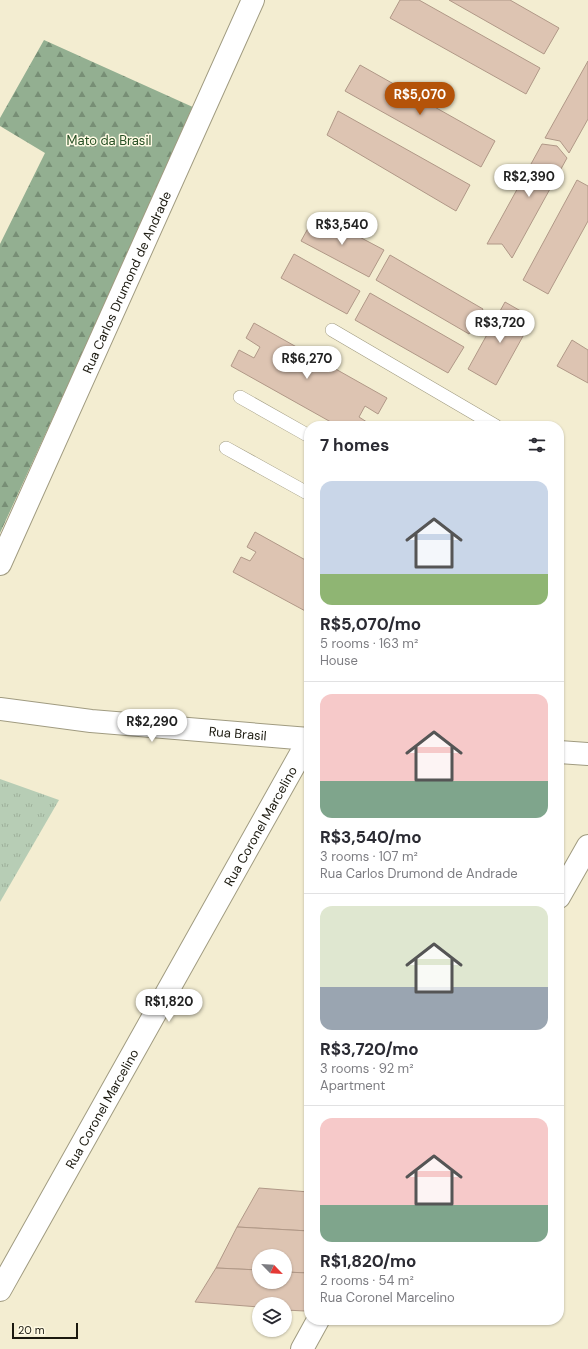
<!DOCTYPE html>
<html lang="en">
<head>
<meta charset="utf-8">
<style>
  body { margin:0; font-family:"DM Sans",sans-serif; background:#f7f7f7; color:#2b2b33; height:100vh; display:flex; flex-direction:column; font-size:15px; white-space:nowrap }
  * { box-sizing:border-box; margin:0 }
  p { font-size:13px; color:#7c7c81 }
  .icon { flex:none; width:22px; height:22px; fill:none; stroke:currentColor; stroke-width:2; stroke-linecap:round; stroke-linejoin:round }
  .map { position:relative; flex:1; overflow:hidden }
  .panel { position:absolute; left:304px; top:421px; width:260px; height:904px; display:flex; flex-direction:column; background:#fff; border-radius:16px; box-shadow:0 1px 3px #0004 }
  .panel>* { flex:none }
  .needle { width:26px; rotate:115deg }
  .controls { position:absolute; left:252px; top:1249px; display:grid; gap:8px }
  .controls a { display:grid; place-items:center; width:40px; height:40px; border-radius:50%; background:#fff; box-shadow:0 1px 3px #0004; font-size:20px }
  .scale { position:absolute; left:12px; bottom:10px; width:66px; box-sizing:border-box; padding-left:4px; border:2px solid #1b190f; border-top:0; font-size:11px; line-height:14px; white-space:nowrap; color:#1b190f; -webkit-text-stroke:3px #fffae4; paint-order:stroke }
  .price { position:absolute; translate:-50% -34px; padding:0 9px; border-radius:14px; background:#fff; color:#222; font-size:13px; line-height:26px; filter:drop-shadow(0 1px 2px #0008) }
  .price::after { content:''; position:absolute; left:50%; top:24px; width:12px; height:9px; margin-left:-6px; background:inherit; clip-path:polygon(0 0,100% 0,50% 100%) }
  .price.selected { background:#b45309; color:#fff }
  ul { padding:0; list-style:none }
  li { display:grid; align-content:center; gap:8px; height:212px; padding:0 16px }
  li+li { border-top:1px solid #e1e1e2 }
  li span { display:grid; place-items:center; height:124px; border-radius:12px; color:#555 }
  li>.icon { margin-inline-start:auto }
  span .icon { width:72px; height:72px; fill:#fffc; stroke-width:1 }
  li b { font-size:17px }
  h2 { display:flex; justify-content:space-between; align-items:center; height:48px; padding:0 16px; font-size:17px }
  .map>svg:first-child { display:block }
  .grass { fill:url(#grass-tufts) }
  .forest { fill:url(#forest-firs) }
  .building { fill:#ddc4b2; stroke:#b09887 }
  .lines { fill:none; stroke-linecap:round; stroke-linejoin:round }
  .lane-casing { stroke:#a09b80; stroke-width:14 }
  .street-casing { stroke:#a09b80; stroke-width:24 }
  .secondary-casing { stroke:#a09b80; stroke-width:24 }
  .lane { stroke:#fff; stroke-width:13 }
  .street { stroke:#fff; stroke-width:22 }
  .secondary { stroke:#fff; stroke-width:22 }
  .labels { text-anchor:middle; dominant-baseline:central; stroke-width:3; stroke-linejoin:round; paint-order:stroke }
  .park-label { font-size:13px; fill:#275025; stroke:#fffae4 }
  .street-label { font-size:13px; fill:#1b190f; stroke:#fffae4 }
</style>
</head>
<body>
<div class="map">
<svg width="588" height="1349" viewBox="0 0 588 1349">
  <defs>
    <pattern id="grass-tufts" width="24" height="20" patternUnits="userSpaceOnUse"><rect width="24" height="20" fill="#b7cdb5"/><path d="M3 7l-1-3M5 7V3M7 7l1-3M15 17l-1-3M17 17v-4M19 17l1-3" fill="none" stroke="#9daf9a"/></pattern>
    <pattern id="forest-firs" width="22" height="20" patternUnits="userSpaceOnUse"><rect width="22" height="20" fill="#93af91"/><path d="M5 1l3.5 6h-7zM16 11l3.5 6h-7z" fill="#778e75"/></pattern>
  </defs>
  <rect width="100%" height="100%" fill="#f3edd1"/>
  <path class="grass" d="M0 779 59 800 0 902Z"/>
  <path class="forest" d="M44 40 195 108 0 533V244L45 153 0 126V118Z"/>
  <g class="building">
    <path d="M400 0H419L540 68 526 94 390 18Z"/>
    <path d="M449 0H510L559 28 544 54Z"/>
    <path d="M588 61V119L569 153 560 141 545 138Z"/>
    <path d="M360 65 495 141 481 167 345 91Z"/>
    <path d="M338 111 470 185 456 211 327 135Z"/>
    <path d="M542 144 557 146 567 158 512 258 502 244H487Z"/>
    <path d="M577 180 588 186V221L548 294 523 280Z"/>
    <path d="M316 214 384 250 369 277 301 241Z"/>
    <path d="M294 254 360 291 347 314 281 278Z"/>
    <path d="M390 255 483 309 469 334 376 280Z"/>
    <path d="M370 293 464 347 448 373 355 320Z"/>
    <path d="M505 302 533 318 496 385 468 369Z"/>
    <path d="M254 323 387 398 378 414 365 406 359 417 373 426H338L231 366 239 350 254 358 260 347 246 338Z"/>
    <path d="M572 340 588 350V383L557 366Z"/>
    <path d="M255 532 309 562V613L233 572 241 557 250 561 256 552 247 547Z"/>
    <path d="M259 1188 309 1192V1231L237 1227Z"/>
    <path d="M237 1227 309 1231V1273L285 1272V1256H259V1270L216 1268Z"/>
    <path d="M216 1268 259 1270V1282H285V1272L309 1273V1303L305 1311 285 1310V1304H259V1307L195 1302Z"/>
  </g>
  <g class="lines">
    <defs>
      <g id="lane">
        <path d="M332 330 496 426"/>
        <path d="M240 397 309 436"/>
        <path d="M226 448 309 494"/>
      </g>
      <g id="street">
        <path id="s1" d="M0 564 253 0"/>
        <path d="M559 897 588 846"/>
        <path id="s2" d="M0 1290 309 739"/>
        <path d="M302 1349 318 1320"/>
      </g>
      <g id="secondary">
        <path id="s3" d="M0 709 91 721 309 739"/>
        <path d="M559 752 588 754"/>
      </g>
    </defs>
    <use href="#lane" class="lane-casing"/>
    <use href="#street" class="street-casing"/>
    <use href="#secondary" class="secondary-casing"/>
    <use href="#lane" class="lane"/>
    <use href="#street" class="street"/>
    <use href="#secondary" class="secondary"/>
  </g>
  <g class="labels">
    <g class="park-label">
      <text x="109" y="140">Mato da Brasil</text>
    </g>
    <g class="street-label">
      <text stroke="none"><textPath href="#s1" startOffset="309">Rua Carlos Drumond de Andrade</textPath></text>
      <text stroke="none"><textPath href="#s3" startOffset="239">Rua Brasil</textPath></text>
      <text stroke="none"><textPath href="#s2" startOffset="532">Rua Coronel Marcelino</textPath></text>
      <text stroke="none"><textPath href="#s2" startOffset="208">Rua Coronel Marcelino</textPath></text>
    </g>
  </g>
</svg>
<div class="controls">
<a><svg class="needle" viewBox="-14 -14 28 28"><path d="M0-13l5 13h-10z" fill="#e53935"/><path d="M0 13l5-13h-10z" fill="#7c7c81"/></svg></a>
<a><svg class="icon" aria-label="layers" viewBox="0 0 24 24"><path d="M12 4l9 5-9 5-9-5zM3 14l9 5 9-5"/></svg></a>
</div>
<div class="scale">20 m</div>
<b class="price selected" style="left:420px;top:116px">R$5,070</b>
<b class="price" style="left:529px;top:198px">R$2,390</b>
<b class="price" style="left:342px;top:246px">R$3,540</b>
<b class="price" style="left:500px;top:344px">R$3,720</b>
<b class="price" style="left:307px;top:380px">R$6,270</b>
<b class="price" style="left:152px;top:743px">R$2,290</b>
<b class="price" style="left:169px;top:1023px">R$1,820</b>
<section class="panel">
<h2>7 homes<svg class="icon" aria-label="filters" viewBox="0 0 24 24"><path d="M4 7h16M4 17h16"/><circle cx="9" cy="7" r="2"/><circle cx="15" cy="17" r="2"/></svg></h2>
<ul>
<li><span style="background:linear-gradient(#c9d6e8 75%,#8fb573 0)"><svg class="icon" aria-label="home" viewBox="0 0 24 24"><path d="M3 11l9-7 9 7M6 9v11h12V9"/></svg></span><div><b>R$5,070/mo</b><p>5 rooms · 163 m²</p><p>House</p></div></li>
<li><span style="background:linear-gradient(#f6c9c9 70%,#7fa58c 0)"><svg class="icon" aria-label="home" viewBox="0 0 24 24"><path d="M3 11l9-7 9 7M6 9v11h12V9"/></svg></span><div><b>R$3,540/mo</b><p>3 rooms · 107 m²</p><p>Rua Carlos Drumond de Andrade</p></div></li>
<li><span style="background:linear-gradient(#dfe7d0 65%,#9aa5b1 0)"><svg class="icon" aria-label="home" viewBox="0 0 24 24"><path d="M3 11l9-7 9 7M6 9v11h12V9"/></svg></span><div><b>R$3,720/mo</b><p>3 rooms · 92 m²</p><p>Apartment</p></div></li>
<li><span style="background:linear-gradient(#f6c9c9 70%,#7fa58c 0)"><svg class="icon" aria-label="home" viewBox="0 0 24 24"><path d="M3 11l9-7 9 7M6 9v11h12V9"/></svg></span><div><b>R$1,820/mo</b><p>2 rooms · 54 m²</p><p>Rua Coronel Marcelino</p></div></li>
</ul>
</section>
</div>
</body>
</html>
